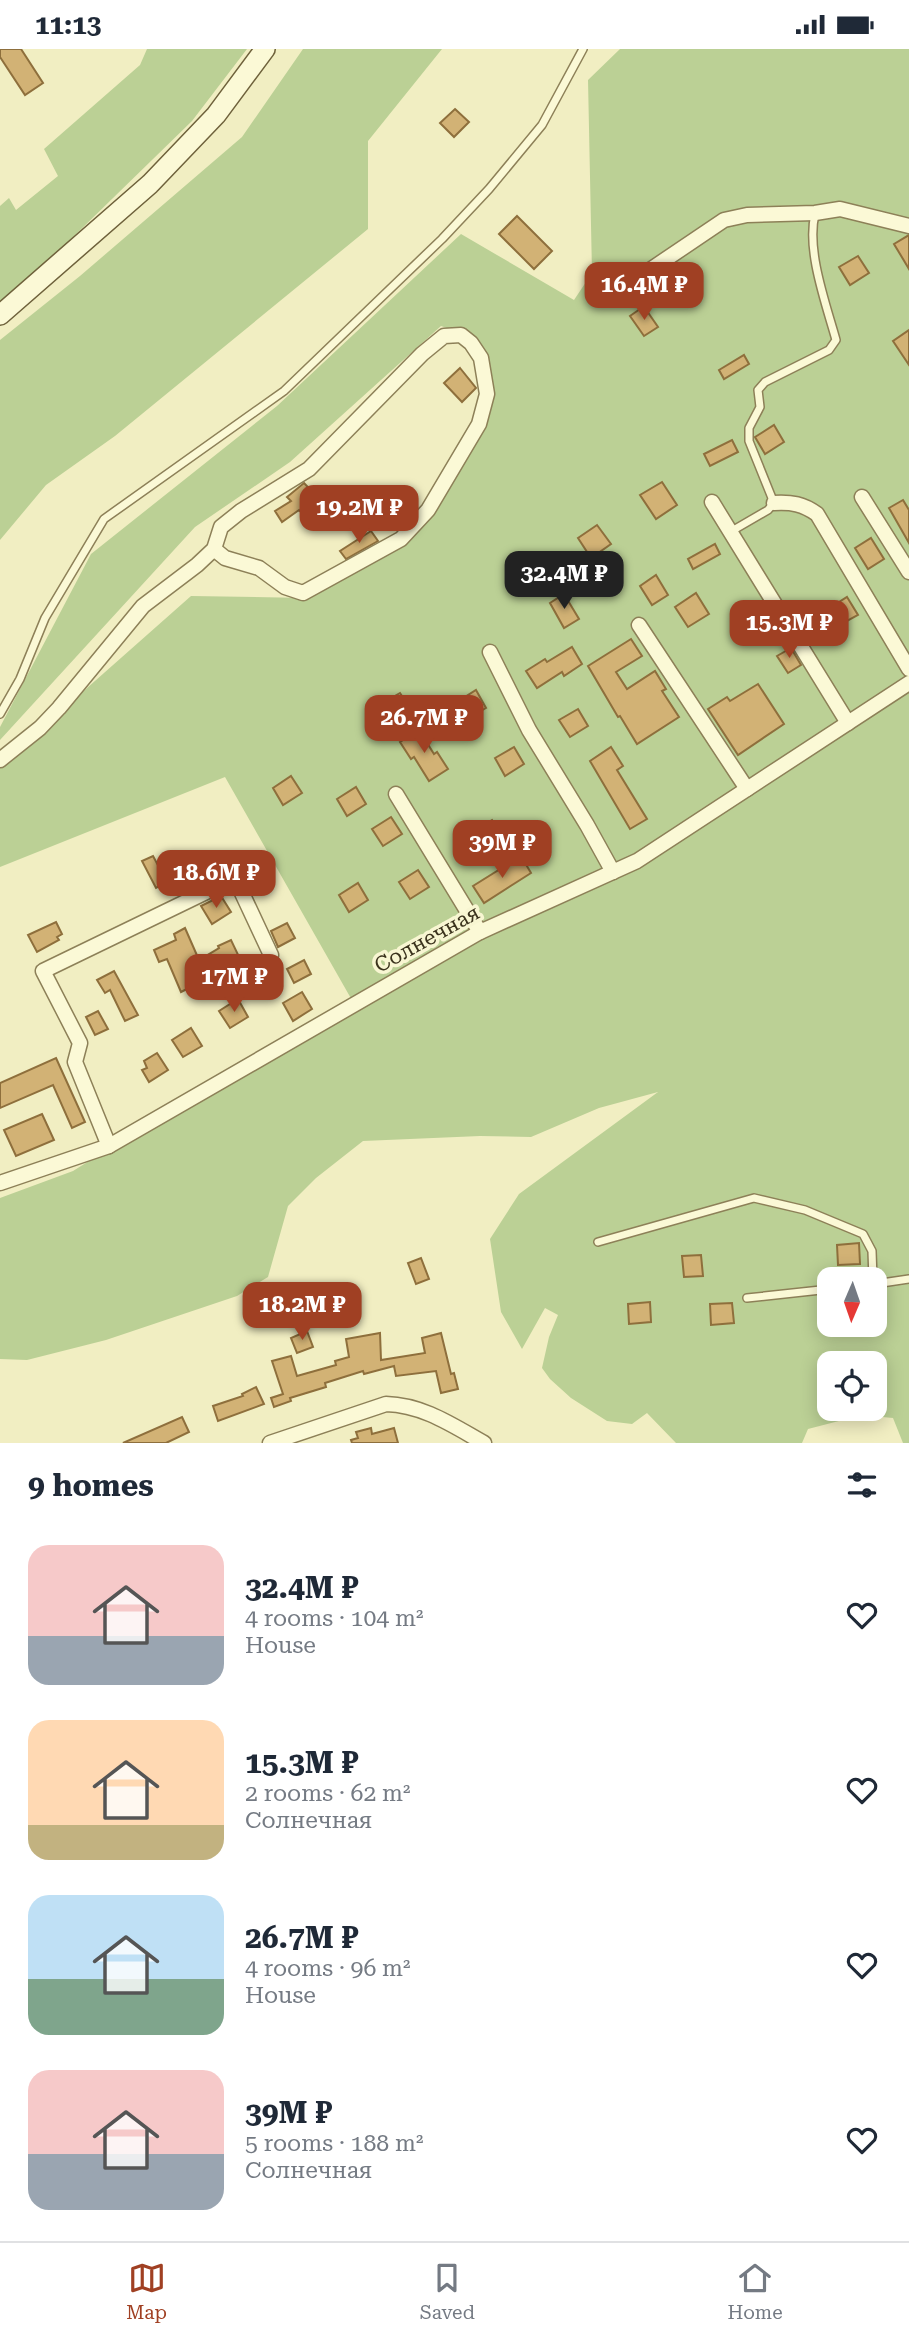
<!DOCTYPE html>
<html lang="en">
<head>
<meta charset="utf-8">
<style>
  body { margin:0; font-family:"Roboto Serif",serif; background:#f2f2f3; color:#1f2937; height:100vh; display:flex; flex-direction:column; font-size:26px; white-space:nowrap }
  * { box-sizing:border-box; margin:0 }
  p { font-size:23px; color:#747a83 }
  .icon { flex:none; width:38px; height:38px; fill:none; stroke:currentColor; stroke-width:2; stroke-linecap:round; stroke-linejoin:round }
  .map { position:relative; height:1394px; overflow:hidden }
  .panel { display:flex; flex-direction:column; background:#fff; flex:1 }
  .panel>* { flex:none }
  .needle { width:46px; rotate:182deg }
  .buttons { position:absolute; left:817px; top:1218px; display:grid; gap:14px }
  .buttons a { display:grid; place-items:center; width:70px; height:70px; border-radius:14px; background:#fff; box-shadow:0 4px 18px #0003; font-size:35px }
  .price { position:absolute; translate:-50% -60px; padding:0 16px; border-radius:14px; background:#a04023; color:#fff; font-size:23px; line-height:46px; filter:drop-shadow(0 2px 4px #0008) }
  .price::after { content:''; position:absolute; left:50%; top:42px; width:21px; height:16px; margin-left:-10px; background:inherit; clip-path:polygon(0 0,100% 0,50% 100%) }
  .price.current { background:#222; color:#fff }
  ul { padding:0; list-style:none }
  li { display:flex; align-items:center; gap:21px; height:175px; padding:0 28px }
  li span { display:grid; place-items:center; flex:none; width:196px; height:140px; border-radius:21px; color:#555 }
  li>.icon { margin-inline-start:auto }
  span .icon { width:84px; height:84px; fill:#fffc; stroke-width:1 }
  li b { font-size:30px }
  h2 { display:flex; justify-content:space-between; align-items:center; height:84px; padding:0 28px; font-size:30px }
  .status { display:flex; justify-content:space-between; align-items:center; height:49px; padding:0 35px; background:#fff; direction:ltr }
  .status svg { height:19px; fill:currentColor }
  .dock { display:flex; justify-content:space-around; align-items:center; height:98px; border-top:2px solid #e0e1e3; background:#fff; font-size:19px; color:#747a83 }
  .dock a { display:grid; justify-items:center; gap:4px }
  .dock .current { color:#a04023 }
  .map>svg:first-child { display:block }
  .green { fill:#bbd095; fill-rule:evenodd }
  .building { fill:#d2b275; stroke:#8e6f3c; stroke-width:2 }
  .lines { fill:none; stroke-linecap:round; stroke-linejoin:round }
  .service-casing { stroke:#8d8058; stroke-width:10 }
  .minor-casing { stroke:#8d8058; stroke-width:17 }
  .secondary-casing { stroke:#6e613b; stroke-width:22 }
  .service { stroke:#fbf9d6; stroke-width:7 }
  .minor { stroke:#fbf9d6; stroke-width:14 }
  .secondary { stroke:#fbf9d6; stroke-width:19 }
  .labels { text-anchor:middle; dominant-baseline:central; stroke-width:7; stroke-linejoin:round; paint-order:stroke }
  .street-label { font-size:21px; fill:#3b331d; stroke:#f8f6d2 }
</style>
</head>
<body>
<div class="status"><b>11:13</b><svg viewBox="0 0 49 12"><path d="M0 12V9h3v3zM5 12V6h3v6zM10 12V3h3v9zM15 12V0h3v12zM26 1h20v11H26zM47 4h2v5h-2z"/></svg></div>
<div class="map">
<svg width="909" height="1394" viewBox="0 0 909 1394">
  <rect width="100%" height="100%" fill="#f1eec2"/>
  <g class="green">
    <path d="M147 0H247L192 72 33 227 0 253V157L9 149 16 161 58 127 44 100 140 16Z"/>
    <path d="M303 0H442L368 92V180L115 387 46 436 0 491V291L80 227 242 88Z"/>
    <path d="M620 0H909V1394H903L893 1369 862 1366 808 1380 802 1394H676L647 1364 632 1375 607 1372 571 1349 550 1330 542 1319 549 1288 558 1266 545 1259 522 1300 501 1263 490 1190 519 1145 658 1043 599 1059 531 1088 480 1087 363 1092 316 1129 288 1157 268 1228 237 1247 106 1291 27 1311 0 1310V1149L73 1122 208 1038 357 960 225 728 0 818V716L191 547 307 549 431 464 483 352 473 288 441 277 290 413 195 478 0 691V678L91 505 277 357 461 185 574 251 592 224 588 31ZM830 1230H875V1276H830ZM830 1314H875V1360H830Z"/>
  </g>
  <g class="building">
    <path d="M0 0H21L43 34 25 46 0 8Z"/>
    <path d="M455 60 469 73 454 88 440 74Z"/>
    <path d="M517 167 552 202 534 220 499 185Z"/>
    <path d="M909 186V220L894 195Z"/>
    <path d="M858 207 869 224 850 236 839 218Z"/>
    <path d="M640 260 643 264 647 262 658 278 644 287 630 267Z"/>
    <path d="M909 281V316L893 292Z"/>
    <path d="M744 306 749 315 724 330 719 321Z"/>
    <path d="M460 319 476 339 462 353 444 334Z"/>
    <path d="M774 376 784 393 765 405 755 388Z"/>
    <path d="M732 391 738 403 710 417 704 405Z"/>
    <path d="M662 433 677 456 656 470 640 446Z"/>
    <path d="M304 434 320 451 304 466 299 461 282 473 275 462 291 452 287 448Z"/>
    <path d="M903 451 909 461V494L889 459Z"/>
    <path d="M597 476 611 495 591 509 578 489Z"/>
    <path d="M371 482 378 492 346 510 340 502Z"/>
    <path d="M871 489 884 510 868 520 855 499Z"/>
    <path d="M715 495 720 505 693 520 688 510Z"/>
    <path d="M656 526 668 546 652 556 640 537Z"/>
    <path d="M696 544 709 565 688 578 675 558Z"/>
    <path d="M564 545 579 570 564 579 550 554Z"/>
    <path d="M847 548 858 566 838 577 828 560Z"/>
    <path d="M631 590 642 607 616 623 627 640 655 622 666 640 662 642 679 668 637 695 620 667 618 668 588 617Z"/>
    <path d="M572 598 582 615 564 627 562 623 537 639 526 622 545 610 547 613Z"/>
    <path d="M791 599 801 616 788 624 777 607Z"/>
    <path d="M758 635 784 675 738 706 708 660 727 648 730 652Z"/>
    <path d="M476 641 486 659 467 670 457 653Z"/>
    <path d="M400 644 411 661 392 672 381 655Z"/>
    <path d="M578 660 588 677 570 688 559 671Z"/>
    <path d="M419 681 434 705 437 703 448 720 429 732 414 708 411 710 400 693Z"/>
    <path d="M514 698 524 715 505 727 495 709Z"/>
    <path d="M611 698 623 717 617 721 647 770 630 780 590 712Z"/>
    <path d="M291 727 302 744 283 756 273 739Z"/>
    <path d="M356 738 366 755 347 767 337 750Z"/>
    <path d="M391 768 402 785 383 797 372 780Z"/>
    <path d="M492 771 502 788 483 800 473 782Z"/>
    <path d="M153 807 167 833 156 839 142 812Z"/>
    <path d="M521 807 531 824 484 854 473 837Z"/>
    <path d="M418 821 429 838 410 850 399 833Z"/>
    <path d="M358 834 368 851 349 863 339 846Z"/>
    <path d="M221 847 231 863 212 875 201 857Z"/>
    <path d="M56 873 62 885 57 888 59 891 37 903 28 886Z"/>
    <path d="M287 874 295 889 278 898 271 882Z"/>
    <path d="M185 879 199 911 219 899 218 897 231 891 241 912 181 943 167 910 159 913 154 901 176 891 174 885Z"/>
    <path d="M304 911 311 925 294 934 287 920Z"/>
    <path d="M267 916 277 933 258 945 248 927Z"/>
    <path d="M114 922 138 966 125 972 110 941 105 944 97 931Z"/>
    <path d="M302 943 312 960 293 972 283 954Z"/>
    <path d="M238 950 248 968 230 979 219 962Z"/>
    <path d="M98 962 108 980 95 986 86 968Z"/>
    <path d="M191 979 202 997 183 1008 172 991Z"/>
    <path d="M157 1004 168 1021 149 1033 142 1021 147 1019 144 1012Z"/>
    <path d="M56 1009 85 1073 72 1079 53 1036 0 1059V1034Z"/>
    <path d="M42 1065 54 1091 16 1107 4 1081Z"/>
    <path d="M859 1194 860 1215 838 1216 837 1196Z"/>
    <path d="M701 1206 703 1227 684 1228 682 1207Z"/>
    <path d="M421 1209 429 1230 416 1235 408 1214Z"/>
    <path d="M650 1253 651 1273 629 1275 628 1255Z"/>
    <path d="M732 1254 734 1274 711 1276 710 1255Z"/>
    <path d="M307 1282 313 1298 297 1304 291 1289Z"/>
    <path d="M380 1284 381 1311 425 1304 422 1289 441 1284 451 1325 454 1324 458 1340 441 1344 436 1322 396 1327 394 1317 364 1325 363 1322 325 1334 326 1338 290 1349 291 1352 274 1358 271 1349 283 1345 272 1312 291 1307 297 1327 336 1316 335 1312 349 1308 346 1290Z"/>
    <path d="M256 1338 264 1355 218 1372 213 1357 243 1347 242 1345Z"/>
    <path d="M182 1368 189 1383 166 1394H123Z"/>
    <path d="M371 1379 372 1385 394 1379 398 1394H352L351 1391 358 1389 356 1383Z"/>
  </g>
  <g class="lines">
    <defs>
      <g id="service">
        <path d="M730 483 768 461 774 454 749 392V379L760 358 758 341 765 333 829 301 836 291C826 255 806 201 815 165"/>
        <path d="M0 665 20 630 45 569 104 470 284 342 442 190 489 140 542 76 583 0"/>
        <path d="M598 1193 754 1149 805 1161 863 1185 872 1202 873 1230"/>
        <path d="M875 1235 909 1230"/>
        <path d="M747 1249 830 1240"/>
      </g>
      <g id="minor">
        <path d="M647 223 724 171 747 166 815 164 840 160 909 177"/>
        <path d="M862 448 909 523"/>
        <path d="M712 453 848 674"/>
        <path d="M774 454C792 453 803 455 817 465L909 620"/>
        <path d="M639 576 747 740"/>
        <path d="M490 603 529 681 587 776 613 823"/>
        <path d="M0 711 40 679 59 659 143 557 197 516 214 500 221 478 241 462 309 420 422 305 444 287 461 286 471 294 481 309 487 345 479 375 428 461 401 490 303 544 285 538 259 519 225 509 214 500"/>
        <path d="M396 745 480 883"/>
        <path d="M109 1097 75 1013 80 994 43 922 235 829 271 906"/>
        <path d="M0 1134 109 1097 480 883 637 812 909 634"/>
        <path d="M270 1394 386 1355C423 1356 452 1376 484 1394"/>
      </g>
      <path id="secondary" d="M0 266 150 135 216 66 265 0"/>
    </defs>
    <use href="#service" class="service-casing"/>
    <use href="#minor" class="minor-casing"/>
    <use href="#secondary" class="secondary-casing"/>
    <use href="#service" class="service"/>
    <use href="#minor" class="minor"/>
    <use href="#secondary" class="secondary"/>
  </g>
  <g class="labels">
    <g class="street-label">
      <text transform="translate(427 890) rotate(-29)">Солнечная</text>
    </g>
  </g>
</svg>
<div class="buttons">
<a><svg class="needle" viewBox="-14 -14 28 28"><path d="M0-13l5 13h-10z" fill="#e53935"/><path d="M0 13l5-13h-10z" fill="#747a83"/></svg></a>
<a><svg class="icon" aria-label="locate" viewBox="0 0 24 24"><circle cx="12" cy="12" r="6"/><path d="M12 2v4M12 18v4M2 12h4M18 12h4"/></svg></a>
</div>
<b class="price" style="left:644px;top:273px">16.4M ₽</b>
<b class="price" style="left:359px;top:496px">19.2M ₽</b>
<b class="price current" style="left:564px;top:562px">32.4M ₽</b>
<b class="price" style="left:789px;top:611px">15.3M ₽</b>
<b class="price" style="left:424px;top:706px">26.7M ₽</b>
<b class="price" style="left:502px;top:831px">39M ₽</b>
<b class="price" style="left:216px;top:861px">18.6M ₽</b>
<b class="price" style="left:234px;top:965px">17M ₽</b>
<b class="price" style="left:302px;top:1293px">18.2M ₽</b>
</div>
<section class="panel">
<h2>9 homes<svg class="icon" aria-label="filters" viewBox="0 0 24 24"><path d="M4 7h16M4 17h16"/><circle cx="9" cy="7" r="2"/><circle cx="15" cy="17" r="2"/></svg></h2>
<ul>
<li><span style="background:linear-gradient(#f6c9c9 65%,#9aa5b1 0)"><svg class="icon" aria-label="home" viewBox="0 0 24 24"><path d="M3 11l9-7 9 7M6 9v11h12V9"/></svg></span><div><b>32.4M ₽</b><p>4 rooms · 104 m²</p><p>House</p></div><svg class="icon" aria-label="heart" viewBox="0 0 24 24"><path d="M12 20l-8-8c-3-5 5-10 8-4 3-6 11-1 8 4z"/></svg></li>
<li><span style="background:linear-gradient(#ffd9b3 75%,#c2b280 0)"><svg class="icon" aria-label="home" viewBox="0 0 24 24"><path d="M3 11l9-7 9 7M6 9v11h12V9"/></svg></span><div><b>15.3M ₽</b><p>2 rooms · 62 m²</p><p>Солнечная</p></div><svg class="icon" aria-label="heart" viewBox="0 0 24 24"><path d="M12 20l-8-8c-3-5 5-10 8-4 3-6 11-1 8 4z"/></svg></li>
<li><span style="background:linear-gradient(#bfe0f5 60%,#7fa58c 0)"><svg class="icon" aria-label="home" viewBox="0 0 24 24"><path d="M3 11l9-7 9 7M6 9v11h12V9"/></svg></span><div><b>26.7M ₽</b><p>4 rooms · 96 m²</p><p>House</p></div><svg class="icon" aria-label="heart" viewBox="0 0 24 24"><path d="M12 20l-8-8c-3-5 5-10 8-4 3-6 11-1 8 4z"/></svg></li>
<li><span style="background:linear-gradient(#f6c9c9 60%,#9aa5b1 0)"><svg class="icon" aria-label="home" viewBox="0 0 24 24"><path d="M3 11l9-7 9 7M6 9v11h12V9"/></svg></span><div><b>39M ₽</b><p>5 rooms · 188 m²</p><p>Солнечная</p></div><svg class="icon" aria-label="heart" viewBox="0 0 24 24"><path d="M12 20l-8-8c-3-5 5-10 8-4 3-6 11-1 8 4z"/></svg></li>
</ul>
</section>
<nav class="dock">
<a class="current"><svg class="icon" aria-label="map" viewBox="0 0 24 24"><path d="M3 6l6-2 6 2 6-2v14l-6 2-6-2-6 2zM9 4v14M15 6v14"/></svg>Map</a>
<a><svg class="icon" aria-label="saved" viewBox="0 0 24 24"><path d="M7 4h10v16l-5-4-5 4z"/></svg>Saved</a>
<a><svg class="icon" aria-label="home" viewBox="0 0 24 24"><path d="M3 11l9-7 9 7M6 9v11h12V9"/></svg>Home</a>
</nav>
</body>
</html>
